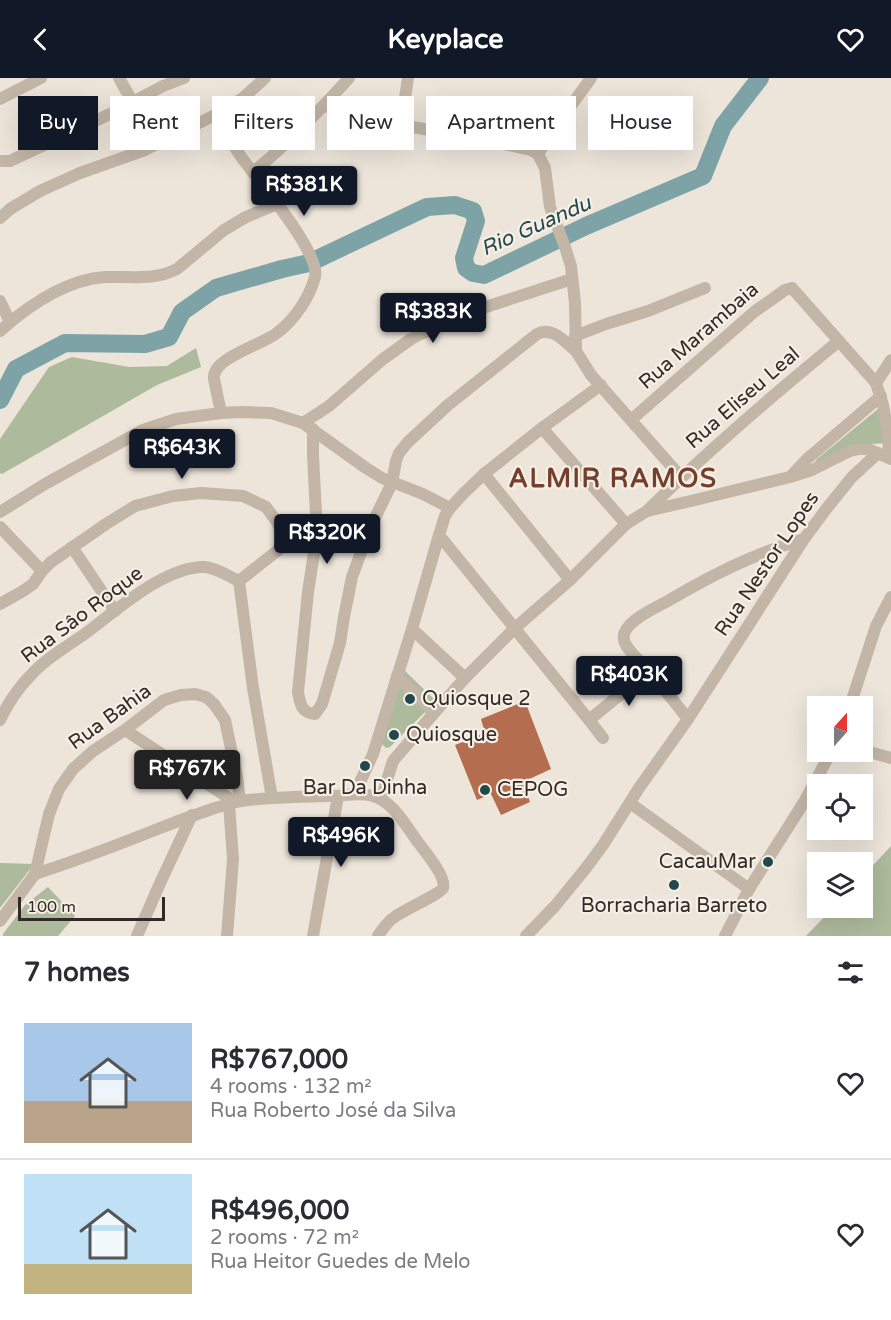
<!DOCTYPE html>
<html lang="en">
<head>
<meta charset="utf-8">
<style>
  body { margin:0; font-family:"Varela Round",sans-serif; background:#f7f7f7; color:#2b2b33; height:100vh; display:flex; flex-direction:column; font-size:22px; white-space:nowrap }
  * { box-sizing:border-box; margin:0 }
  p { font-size:20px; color:#7c7c81 }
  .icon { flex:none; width:33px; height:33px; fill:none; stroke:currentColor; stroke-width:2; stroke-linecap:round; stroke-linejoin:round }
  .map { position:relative; height:858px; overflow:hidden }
  .panel { display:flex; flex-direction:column; background:#fff; flex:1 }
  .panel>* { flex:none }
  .banner { position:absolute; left:18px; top:18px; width:855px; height:54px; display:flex; gap:12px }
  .needle { width:39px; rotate:21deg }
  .buttons { position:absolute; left:807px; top:618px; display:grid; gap:12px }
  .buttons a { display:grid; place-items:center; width:66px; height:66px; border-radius:0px; background:#fff; box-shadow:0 6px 24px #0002; font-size:30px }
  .scale { position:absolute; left:18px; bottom:15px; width:147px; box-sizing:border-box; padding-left:6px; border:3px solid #312a27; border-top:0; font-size:16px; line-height:21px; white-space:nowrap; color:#312a27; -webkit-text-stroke:4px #f6efe5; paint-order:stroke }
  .price { position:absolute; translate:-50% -51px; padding:0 14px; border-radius:6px; background:#111827; color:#fff; font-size:20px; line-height:39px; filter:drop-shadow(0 2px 3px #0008) }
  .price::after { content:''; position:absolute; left:50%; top:36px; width:18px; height:14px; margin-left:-9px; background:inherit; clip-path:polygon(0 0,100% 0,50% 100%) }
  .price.on { background:#222; color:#fff }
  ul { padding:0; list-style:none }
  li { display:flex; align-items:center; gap:18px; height:150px; padding:0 24px }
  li+li { border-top:2px solid #e1e1e2 }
  li span { display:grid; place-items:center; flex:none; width:168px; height:120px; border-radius:0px; color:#555 }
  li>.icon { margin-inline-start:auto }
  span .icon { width:72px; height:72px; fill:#fffc; stroke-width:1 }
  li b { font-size:26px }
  h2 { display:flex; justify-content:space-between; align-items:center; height:72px; padding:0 24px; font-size:26px }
  .tag { padding:0 21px; border-radius:0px; background:#fff; box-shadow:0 6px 24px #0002; font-size:21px; line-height:54px }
  .tag.on { background:#111827; color:#fff }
  header { display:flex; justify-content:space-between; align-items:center; height:78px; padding:0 24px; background:#111827; color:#fff; font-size:27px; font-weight:700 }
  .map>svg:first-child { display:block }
  .green { fill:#aeba9c }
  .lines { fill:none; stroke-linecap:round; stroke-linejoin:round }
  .river { stroke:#7da3a6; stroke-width:18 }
  .building { fill:#b56d50 }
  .minor { stroke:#c3b6a7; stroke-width:12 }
  .poi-dot { fill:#22484d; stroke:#f6efe5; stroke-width:2 }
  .labels { text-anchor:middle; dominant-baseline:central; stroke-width:4.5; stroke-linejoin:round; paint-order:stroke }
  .street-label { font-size:20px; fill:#312a27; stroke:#f6efe5 }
  .poi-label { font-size:20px; fill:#312a27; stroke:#f6efe5; text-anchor:start }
  .water-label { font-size:21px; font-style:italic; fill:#22484d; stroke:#f6efe5 }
  .district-label { font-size:26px; font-weight:bold; letter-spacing:1.5px; fill:#75402b; stroke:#f6efe5 }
</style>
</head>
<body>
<header><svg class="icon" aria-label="back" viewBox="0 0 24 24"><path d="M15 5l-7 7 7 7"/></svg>Keyplace<svg class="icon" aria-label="heart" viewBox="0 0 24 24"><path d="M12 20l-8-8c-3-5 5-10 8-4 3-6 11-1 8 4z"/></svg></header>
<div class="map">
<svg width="891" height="858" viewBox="0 0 891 858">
  <rect width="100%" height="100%" fill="#ede5da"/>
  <g class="green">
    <path d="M196 270 201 289 157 307 2 396 0 395V361L49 289 72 279 129 289 167 288Z"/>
    <path d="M878 331 886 366C861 363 837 377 814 385L817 381Z"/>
    <path d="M405 593 436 623 390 669 386 670 382 666V660Z"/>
    <path d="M891 768V858H806L833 830H862L863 798Z"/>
    <path d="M0 785 34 786 0 830Z"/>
    <path d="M48 809 75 838 58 858H3V856L25 827Z"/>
  </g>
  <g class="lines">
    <path class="river" d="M0 322 16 291 65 265 145 266 169 259 182 234 216 210 282 191 309 185 427 129 455 127 473 133 476 143 464 180 466 190 473 195 484 197 586 148 703 98 723 48 760 0"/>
  </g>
  <path class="building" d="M525 623 551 691 523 704 530 724 501 737 491 716 477 722 455 667 485 655 481 641Z"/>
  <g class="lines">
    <g class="minor">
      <path d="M119 0 133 25 159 64"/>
      <path d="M0 21 41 0"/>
      <path d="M324 28 391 45 490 63 531 72 538 76 545 90 550 129 565 169 571 188 575 225 576 273 591 297 681 399"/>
      <path d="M215 37C224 52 232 66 242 80 257 101 321 175 315 199 309 221 294 242 277 255 262 267 211 280 214 301L221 335"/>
      <path d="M401 47 408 0"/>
      <path d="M538 76 555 50 591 0"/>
      <path d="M0 83H10L110 36 163 8 184 0"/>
      <path d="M253 94C288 66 319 33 349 0"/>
      <path d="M0 140 10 131 40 113 80 95 145 72 215 37 243 20 265 0"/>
      <path d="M0 223 10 244"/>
      <path d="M0 253C29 227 65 202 105 199 130 198 154 203 177 191L224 152 246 139 277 126"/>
      <path d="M575 258 606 246 648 233 705 210"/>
      <path d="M876 305 891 282"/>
      <path d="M631 342 754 234 785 212 792 210 876 305 883 327 889 361 888 379"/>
      <path d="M303 345 329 328 383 281 411 261 452 240 572 201"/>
      <path d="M542 350 626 446"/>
      <path d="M313 351V377L316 436 314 475 308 514 298 614C300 625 301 635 315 636L322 626 340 565 344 539 352 499 370 450 392 405 396 383 399 375 408 364 448 327 537 256C552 248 565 264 576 273"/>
      <path d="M484 396 570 502"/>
      <path d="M791 398 807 381 881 318"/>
      <path d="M647 433C708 372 773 317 839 263"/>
      <path d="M0 434 45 406 143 352 176 341 221 335 242 334 271 335 303 345 366 390 382 400 423 416 450 430"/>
      <path d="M0 449 42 493"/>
      <path d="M439 457 589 642 603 660"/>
      <path d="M72 469 115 533"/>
      <path d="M239 503 253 610 272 720"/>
      <path d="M0 526 23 513 33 506 42 493 51 484 106 446 135 428 173 418 201 415 243 418 266 429 277 444 282 454 285 462 282 469 239 503"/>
      <path d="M412 551 465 600"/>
      <path d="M397 598 434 635"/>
      <path d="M850 628 876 548 891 519"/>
      <path d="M688 641C675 625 663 609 650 594 643 586 626 572 624 562 620 545 655 530 666 524 712 497 753 476 804 461"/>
      <path d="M0 642C8 625 18 610 31 597 46 580 68 568 86 555 117 532 165 488 205 489 217 490 228 498 239 503"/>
      <path d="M589 642 649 593"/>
      <path d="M125 652 235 724"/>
      <path d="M862 672 891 680"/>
      <path d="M355 715 373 676 412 551 439 457 445 438 450 430 464 415 484 396 542 350 601 307"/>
      <path d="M381 721 393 683 434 635 465 600 515 550 570 502 626 446 647 433 695 422 790 399 812 392 850 373 859 371H868L891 381"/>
      <path d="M630 725 749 811"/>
      <path d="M35 796C75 783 115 768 155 752 175 744 194 737 215 730 224 728 232 724 241 723 270 719 299 719 328 718 346 718 365 712 382 722 397 731 407 749 417 763 424 772 447 800 443 810 440 816 404 832 396 838 388 843 383 850 378 858"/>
      <path d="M0 843 35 796 49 736 59 711 73 691 93 673 125 652 164 622 181 617 195 616 206 619 214 626 225 642 237 699 240 723"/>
      <path d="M137 858 161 803 192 737"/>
      <path d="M227 858 233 781 229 726"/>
      <path d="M313 858 338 718"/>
      <path d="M526 858 555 828 586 790 603 767 639 710 688 641 804 461 827 430 852 399 878 375"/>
      <path d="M725 858 749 811 804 724 831 674"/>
    </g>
  </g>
  <g class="poi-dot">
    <circle cx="410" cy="621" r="6"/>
    <circle cx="394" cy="657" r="6"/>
    <circle cx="365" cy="688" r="6"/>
    <circle cx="485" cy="712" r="6"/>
    <circle cx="768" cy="784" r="6"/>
    <circle cx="674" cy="807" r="6"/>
  </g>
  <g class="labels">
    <g class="street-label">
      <text transform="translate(699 258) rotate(-41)">Rua Marambaia</text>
      <text transform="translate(743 320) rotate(-41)">Rua Eliseu Leal</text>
      <text transform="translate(767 486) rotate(-56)">Rua Nestor Lopes</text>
      <text transform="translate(82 537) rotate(-37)">Rua Sâo Roque</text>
      <text transform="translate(110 639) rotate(-36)">Rua Bahia</text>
    </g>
    <g class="poi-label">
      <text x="422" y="621">Quiosque 2</text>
      <text x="406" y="657">Quiosque</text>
      <text x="365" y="710" text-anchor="middle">Bar Da Dinha</text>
      <text x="497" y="712">CEPOG</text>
      <text x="756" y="784" text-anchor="end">CacauMar</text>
      <text x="674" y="828" text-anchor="middle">Borracharia Barreto</text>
    </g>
    <g class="water-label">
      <text transform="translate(536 148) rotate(-24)">Rio Guandu</text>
    </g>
    <g class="district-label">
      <text x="613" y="400">ALMIR RAMOS</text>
    </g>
  </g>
</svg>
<div class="buttons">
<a><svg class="needle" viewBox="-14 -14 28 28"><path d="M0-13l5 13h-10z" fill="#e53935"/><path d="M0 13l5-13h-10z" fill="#7c7c81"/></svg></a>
<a><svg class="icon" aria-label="locate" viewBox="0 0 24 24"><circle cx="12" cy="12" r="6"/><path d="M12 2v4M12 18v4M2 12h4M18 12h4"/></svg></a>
<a><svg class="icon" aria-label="layers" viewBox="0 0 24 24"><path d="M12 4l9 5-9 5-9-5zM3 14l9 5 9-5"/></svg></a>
</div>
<div class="scale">100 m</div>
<b class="price" style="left:304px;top:139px">R$381K</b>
<b class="price" style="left:433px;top:266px">R$383K</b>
<b class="price" style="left:182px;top:402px">R$643K</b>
<b class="price" style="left:327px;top:487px">R$320K</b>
<b class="price" style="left:629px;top:629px">R$403K</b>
<b class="price on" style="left:187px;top:723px">R$767K</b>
<b class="price" style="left:341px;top:790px">R$496K</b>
<div class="banner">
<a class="tag on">Buy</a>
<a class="tag">Rent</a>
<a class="tag">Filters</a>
<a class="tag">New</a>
<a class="tag">Apartment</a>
<a class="tag">House</a>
</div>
</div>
<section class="panel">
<h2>7 homes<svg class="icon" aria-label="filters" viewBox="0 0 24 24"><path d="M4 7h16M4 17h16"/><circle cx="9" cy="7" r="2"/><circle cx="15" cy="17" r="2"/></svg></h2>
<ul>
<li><span style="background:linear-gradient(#a9c7e8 65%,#b9a48a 0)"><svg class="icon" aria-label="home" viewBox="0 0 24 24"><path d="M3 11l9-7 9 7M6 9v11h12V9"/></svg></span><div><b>R$767,000</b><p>4 rooms · 132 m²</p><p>Rua Roberto José da Silva</p></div><svg class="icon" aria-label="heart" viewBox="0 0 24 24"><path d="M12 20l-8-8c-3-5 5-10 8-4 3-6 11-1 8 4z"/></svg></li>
<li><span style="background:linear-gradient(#bfe0f5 75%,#c2b280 0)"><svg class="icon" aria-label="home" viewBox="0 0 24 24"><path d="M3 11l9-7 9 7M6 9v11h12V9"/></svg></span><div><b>R$496,000</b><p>2 rooms · 72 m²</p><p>Rua Heitor Guedes de Melo</p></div><svg class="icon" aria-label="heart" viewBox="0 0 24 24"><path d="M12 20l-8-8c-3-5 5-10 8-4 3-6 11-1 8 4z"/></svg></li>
</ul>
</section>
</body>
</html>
